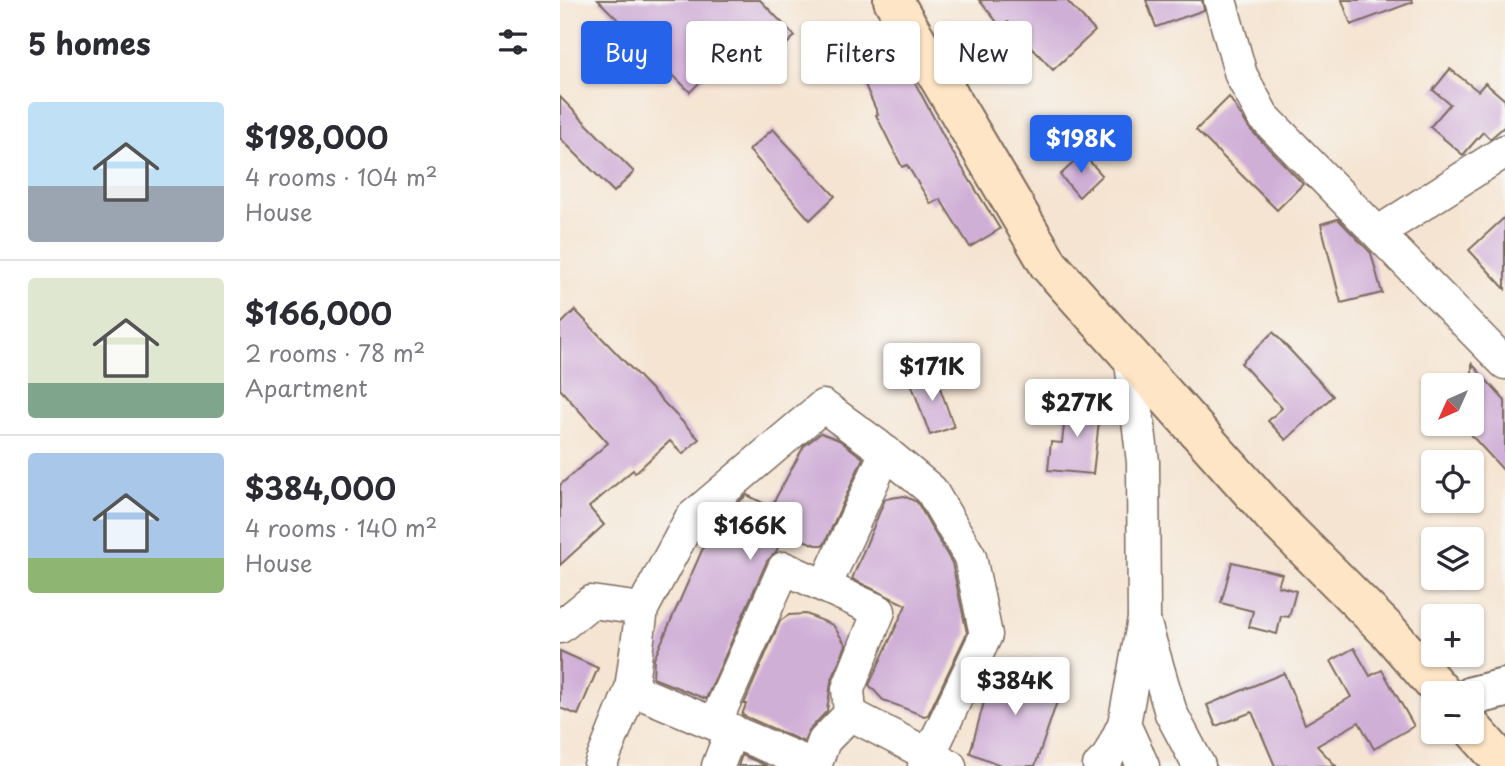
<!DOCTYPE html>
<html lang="en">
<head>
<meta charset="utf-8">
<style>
  body { margin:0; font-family:"Playpen Sans",sans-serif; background:#f2f2f3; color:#2b2b33; height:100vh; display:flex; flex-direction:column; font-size:26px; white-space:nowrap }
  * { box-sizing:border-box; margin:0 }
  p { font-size:23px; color:#7c7c81 }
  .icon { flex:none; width:38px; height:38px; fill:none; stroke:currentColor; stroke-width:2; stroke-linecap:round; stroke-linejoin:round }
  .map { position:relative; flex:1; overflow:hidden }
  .details { display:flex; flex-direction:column; background:#fff; width:560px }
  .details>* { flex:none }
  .guide { position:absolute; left:21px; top:21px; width:665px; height:63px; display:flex; gap:14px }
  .needle { width:46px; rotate:225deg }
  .fabs { position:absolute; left:861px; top:373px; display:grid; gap:14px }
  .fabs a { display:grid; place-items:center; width:63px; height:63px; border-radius:7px; background:#fff; box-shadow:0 2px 5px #0004; font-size:35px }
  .price { position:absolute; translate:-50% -60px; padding:0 16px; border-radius:7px; background:#fff; color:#222; font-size:23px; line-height:46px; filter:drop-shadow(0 2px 4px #0008) }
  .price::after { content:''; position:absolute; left:50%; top:42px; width:21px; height:16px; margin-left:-10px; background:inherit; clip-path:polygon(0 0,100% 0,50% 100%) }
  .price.current { background:#2563eb; color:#fff }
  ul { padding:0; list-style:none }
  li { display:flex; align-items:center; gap:21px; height:175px; padding:0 28px }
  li+li { border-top:2px solid #e1e1e2 }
  li span { display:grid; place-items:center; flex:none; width:196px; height:140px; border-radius:7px; color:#555 }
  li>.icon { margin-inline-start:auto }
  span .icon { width:84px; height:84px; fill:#fffc; stroke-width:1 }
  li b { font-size:30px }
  h2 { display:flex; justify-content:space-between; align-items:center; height:84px; padding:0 28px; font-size:30px }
  .chip { padding:0 24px; border-radius:7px; background:#fff; box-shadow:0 2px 5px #0004; font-size:24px; line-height:63px }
  .chip.current { background:#2563eb; color:#fff }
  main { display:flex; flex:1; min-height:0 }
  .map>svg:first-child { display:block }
  .building { fill:#d0afd7 }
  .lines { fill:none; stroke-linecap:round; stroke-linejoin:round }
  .minor-casing { stroke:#7c6b5d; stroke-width:35 }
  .tertiary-casing { stroke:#7c6b5d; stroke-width:42 }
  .secondary-casing { stroke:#7c6b5d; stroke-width:42 }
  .minor { stroke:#fff; stroke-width:32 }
  .tertiary { stroke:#fff; stroke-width:38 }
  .secondary { stroke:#fee5c5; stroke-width:38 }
</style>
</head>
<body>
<main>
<section class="details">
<h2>5 homes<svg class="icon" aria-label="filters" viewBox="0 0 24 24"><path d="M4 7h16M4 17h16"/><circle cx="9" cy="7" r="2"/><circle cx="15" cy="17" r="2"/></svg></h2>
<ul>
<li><span style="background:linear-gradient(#bfe0f5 60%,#9aa5b1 0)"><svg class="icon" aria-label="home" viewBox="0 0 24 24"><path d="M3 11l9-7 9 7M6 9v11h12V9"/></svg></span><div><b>$198,000</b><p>4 rooms · 104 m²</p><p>House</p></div></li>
<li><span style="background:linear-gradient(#dfe7d0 75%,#7fa58c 0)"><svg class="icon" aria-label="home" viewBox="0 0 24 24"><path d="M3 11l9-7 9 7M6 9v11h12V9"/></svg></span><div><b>$166,000</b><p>2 rooms · 78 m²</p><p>Apartment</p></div></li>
<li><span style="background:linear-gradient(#a9c7e8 75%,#8fb573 0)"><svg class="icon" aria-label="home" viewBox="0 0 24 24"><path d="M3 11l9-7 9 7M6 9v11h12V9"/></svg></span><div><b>$384,000</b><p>4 rooms · 140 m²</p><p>House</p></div></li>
</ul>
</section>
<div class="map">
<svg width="945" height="766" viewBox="0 0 945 766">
  <rect width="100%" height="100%" fill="#f6f6f2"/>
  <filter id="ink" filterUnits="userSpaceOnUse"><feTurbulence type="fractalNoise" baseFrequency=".0143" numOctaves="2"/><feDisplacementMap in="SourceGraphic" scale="14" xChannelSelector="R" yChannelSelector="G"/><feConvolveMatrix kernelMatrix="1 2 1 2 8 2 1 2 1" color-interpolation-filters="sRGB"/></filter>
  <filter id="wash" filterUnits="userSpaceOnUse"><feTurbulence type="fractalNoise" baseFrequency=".00686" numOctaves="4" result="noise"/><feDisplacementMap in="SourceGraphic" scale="28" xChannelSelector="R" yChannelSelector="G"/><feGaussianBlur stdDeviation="1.57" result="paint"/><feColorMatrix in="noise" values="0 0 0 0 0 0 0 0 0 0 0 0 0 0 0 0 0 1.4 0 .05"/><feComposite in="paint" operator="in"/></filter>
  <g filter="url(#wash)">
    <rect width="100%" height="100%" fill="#f5e4d1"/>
    <g id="blocks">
      <g class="building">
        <path d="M38 0H200L235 36 193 77 176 59 169 66 163 59 130 92Z"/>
        <path d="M419 0H506L535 31 493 70 448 22 441 27Z"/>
        <path d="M586 0H642L644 10 596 27Z"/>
        <path d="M782 0H852L853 2 791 25Z"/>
        <path d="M347 68 390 148 440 229 410 247 380 199 371 204 347 165 342 167 316 115 318 114 305 85Z"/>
        <path d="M890 69 918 91 925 83 945 100V126L930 139 923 132 903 155 870 127 890 104 873 90Z"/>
        <path d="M0 97 74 172 54 192 0 138Z"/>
        <path d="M669 97 690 129 743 184 717 210 636 130Z"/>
        <path d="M213 129 275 196 250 220 189 150Z"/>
        <path d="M523 154 542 175 519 197 500 175Z"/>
        <path d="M945 217V289L909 250Z"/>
        <path d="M778 219 811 253 822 293 781 303 761 224Z"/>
        <path d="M15 310 139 439 123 454 110 441 75 473 73 470 29 507 44 525 0 565V485L48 443 0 389V325Z"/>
        <path d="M713 332 773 396 726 440 708 421 722 408 681 363Z"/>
        <path d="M912 364 945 401V472L912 436Z"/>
        <path d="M374 371 394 427 370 435 350 380Z"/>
        <path d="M507 399 541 403 533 474 488 470 491 442 502 443Z"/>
        <path d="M261 433 279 440 303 458 264 545H256L225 533 216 552 207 561 146 699 93 678 94 659 154 523 187 495 211 507 244 446Z"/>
        <path d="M344 496 357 502 392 563 407 633 368 715 364 716 323 700 309 685 346 605 292 579 325 499Z"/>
        <path d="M672 562 722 574 718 586 736 591 729 617 721 616 717 634 689 627 693 611 661 603Z"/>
        <path d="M246 614 273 625 286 645 271 682 267 711 250 729 244 742 182 715 186 704H184L220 621 229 615Z"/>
        <path d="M794 648 810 676 822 670 854 726 814 749 799 722 757 746 776 766H715L692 712 656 726 647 705 724 673 745 724 791 697 771 661Z"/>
        <path d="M0 651 38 668 18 715 0 708Z"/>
        <path d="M434 666 464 669 492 677 501 690 475 766H443L410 753Z"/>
        <path d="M182 755 207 766H178Z"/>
      </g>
    </g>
  </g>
  <g filter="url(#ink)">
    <use href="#blocks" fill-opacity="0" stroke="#7c6b5d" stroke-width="2"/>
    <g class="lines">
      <defs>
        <g id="minor">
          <path d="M660 0 681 75 703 116 945 363"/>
          <path d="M819 232 945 151"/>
          <path d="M265 586 326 452"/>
          <path d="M585 624 611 713 639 766"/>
          <path d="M0 627 31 602 82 609"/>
          <path d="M71 689 255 766"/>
          <path d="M290 714 390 766"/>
          <path d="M155 723 224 568 319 611 288 689 290 714 264 741 255 766"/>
          <path d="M564 724 583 766"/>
          <path d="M40 766 71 689 82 609 131 518 263 406 318 446 371 490 410 557 426 635 364 766"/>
          <path d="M158 766 172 730"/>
          <path d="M539 766 548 757 564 724 584 619 583 462 570 354"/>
        </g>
        <path id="tertiary" d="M912 696 945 688"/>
        <g id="secondary">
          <path d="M333 0 489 265 717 520 829 632 882 693"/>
          <path d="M912 728 945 765"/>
        </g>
      </defs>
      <use href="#minor" class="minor-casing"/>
      <use href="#tertiary" class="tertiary-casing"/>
      <use href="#secondary" class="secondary-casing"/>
      <use href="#minor" class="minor"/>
      <use href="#tertiary" class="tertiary"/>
      <use href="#secondary" class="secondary"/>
    </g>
  </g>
</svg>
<div class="fabs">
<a><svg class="needle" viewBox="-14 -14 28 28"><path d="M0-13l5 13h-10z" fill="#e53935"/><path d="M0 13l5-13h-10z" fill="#7c7c81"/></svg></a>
<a><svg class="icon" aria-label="locate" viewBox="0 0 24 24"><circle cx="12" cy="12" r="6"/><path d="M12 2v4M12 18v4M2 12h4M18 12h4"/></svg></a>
<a><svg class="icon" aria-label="layers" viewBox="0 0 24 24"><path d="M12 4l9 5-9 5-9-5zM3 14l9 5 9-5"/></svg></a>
<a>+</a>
<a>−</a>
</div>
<b class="price current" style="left:521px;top:175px">$198K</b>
<b class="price" style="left:372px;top:403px">$171K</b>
<b class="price" style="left:517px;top:439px">$277K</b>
<b class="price" style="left:190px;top:562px">$166K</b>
<b class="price" style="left:455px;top:717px">$384K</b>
<div class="guide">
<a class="chip current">Buy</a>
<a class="chip">Rent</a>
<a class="chip">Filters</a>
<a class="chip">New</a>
</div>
</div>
</main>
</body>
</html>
